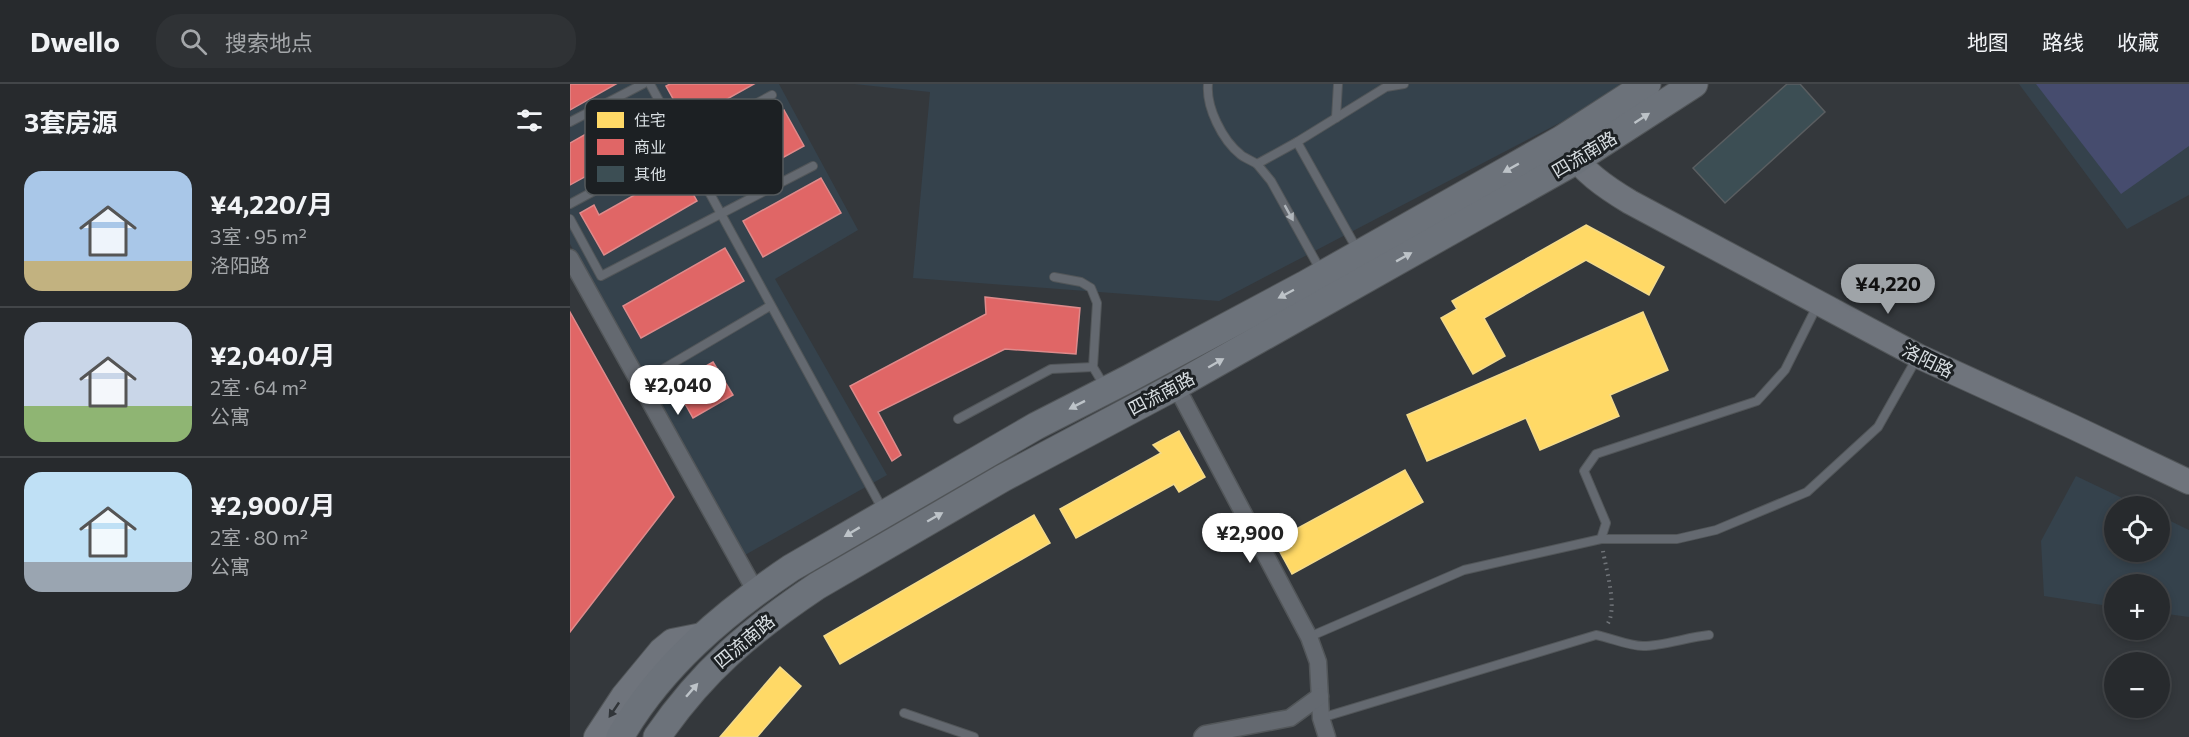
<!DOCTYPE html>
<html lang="zh">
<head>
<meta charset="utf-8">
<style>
  body { margin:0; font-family:Commissioner,"Noto Sans SC",sans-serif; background:#2f3235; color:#f1f3f6; height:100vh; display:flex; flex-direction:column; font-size:22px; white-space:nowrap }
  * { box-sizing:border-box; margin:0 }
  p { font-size:20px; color:#a4a7aa }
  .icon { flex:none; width:33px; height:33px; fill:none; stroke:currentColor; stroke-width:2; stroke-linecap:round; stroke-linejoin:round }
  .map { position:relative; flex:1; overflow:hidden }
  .side { display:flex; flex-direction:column; background:#272a2d; width:570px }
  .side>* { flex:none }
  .controls { position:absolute; left:1534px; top:412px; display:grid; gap:12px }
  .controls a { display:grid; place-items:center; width:66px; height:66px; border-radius:50%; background:#272a2d; box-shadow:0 3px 9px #0003,0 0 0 2px #434649; font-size:30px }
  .price { position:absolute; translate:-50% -51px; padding:0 14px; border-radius:21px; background:#fff; color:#222; font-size:20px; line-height:39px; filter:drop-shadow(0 2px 3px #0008) }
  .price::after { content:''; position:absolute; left:50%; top:36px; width:18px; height:14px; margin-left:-9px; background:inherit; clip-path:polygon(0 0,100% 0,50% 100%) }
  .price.on { background:#9fa4a8; color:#111 }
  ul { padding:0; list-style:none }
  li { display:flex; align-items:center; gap:18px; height:150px; padding:0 24px }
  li+li { border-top:2px solid #434649 }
  li span { display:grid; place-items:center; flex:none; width:168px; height:120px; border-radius:18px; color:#555 }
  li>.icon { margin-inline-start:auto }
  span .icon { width:72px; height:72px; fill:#fffc; stroke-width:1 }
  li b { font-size:26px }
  h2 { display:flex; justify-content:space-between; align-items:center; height:72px; padding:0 24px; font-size:26px }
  header { display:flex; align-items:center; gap:36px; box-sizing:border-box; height:84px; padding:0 30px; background:#272a2d; border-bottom:2px solid #434649 }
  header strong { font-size:28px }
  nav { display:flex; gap:33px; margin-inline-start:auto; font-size:21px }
  .search { width:420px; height:54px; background:#2f3235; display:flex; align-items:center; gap:15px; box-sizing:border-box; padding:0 21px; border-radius:24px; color:#a4a7aa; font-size:22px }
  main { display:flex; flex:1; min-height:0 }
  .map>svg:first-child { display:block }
  .built { fill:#35424c }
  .green { fill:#464c6e }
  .homes { fill:#ffd966; stroke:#f3da8b; stroke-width:1.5 }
  .shops { fill:#e06666; stroke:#de8a8b; stroke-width:1.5 }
  .building { fill:#3c4e54; stroke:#5a5e61; stroke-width:1.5 }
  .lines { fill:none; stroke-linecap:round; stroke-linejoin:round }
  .lane-casing { stroke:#525659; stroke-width:10 }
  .street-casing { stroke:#525659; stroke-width:19 }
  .secondary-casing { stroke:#525659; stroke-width:26 }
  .primary-casing { stroke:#525659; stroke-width:29 }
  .path { stroke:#707479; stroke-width:4; stroke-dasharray:1.5 4.5; stroke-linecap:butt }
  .lane { stroke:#646970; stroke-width:8 }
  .street { stroke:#646970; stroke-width:16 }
  .secondary { stroke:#6f747c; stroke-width:24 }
  .primary { stroke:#6c727a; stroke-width:27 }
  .oneway { fill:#bdc3c8 }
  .oneway2 { fill:#afb5ba }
  .oneway3 { fill:#313539 }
  .labels { text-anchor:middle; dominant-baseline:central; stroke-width:6; stroke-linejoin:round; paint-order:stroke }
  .street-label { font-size:18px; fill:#d8dee2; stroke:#1c2023 }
  .key { fill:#1c2023; stroke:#54595c; stroke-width:1.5 }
  .key-label { font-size:16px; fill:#d8dee2 }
</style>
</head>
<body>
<header>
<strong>Dwello</strong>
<div class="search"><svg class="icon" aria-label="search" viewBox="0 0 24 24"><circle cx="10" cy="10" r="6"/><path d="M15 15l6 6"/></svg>搜索地点</div>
<nav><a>地图</a><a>路线</a><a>收藏</a></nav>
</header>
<main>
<section class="side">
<h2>3套房源<svg class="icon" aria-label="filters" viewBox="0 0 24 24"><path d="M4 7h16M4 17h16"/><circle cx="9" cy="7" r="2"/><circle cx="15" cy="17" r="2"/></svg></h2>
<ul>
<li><span style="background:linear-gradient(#a9c7e8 75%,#c2b280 0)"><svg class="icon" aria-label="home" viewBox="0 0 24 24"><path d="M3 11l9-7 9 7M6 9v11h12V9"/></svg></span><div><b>¥4,220/月</b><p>3室 · 95 m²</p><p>洛阳路</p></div></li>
<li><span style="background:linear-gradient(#c9d6e8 70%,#8fb573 0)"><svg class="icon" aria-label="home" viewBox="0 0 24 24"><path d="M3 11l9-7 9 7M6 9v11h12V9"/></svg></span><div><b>¥2,040/月</b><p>2室 · 64 m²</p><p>公寓</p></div></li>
<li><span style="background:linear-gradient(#bfe0f5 75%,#9aa5b1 0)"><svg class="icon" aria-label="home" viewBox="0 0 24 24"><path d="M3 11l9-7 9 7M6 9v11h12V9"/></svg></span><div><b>¥2,900/月</b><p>2室 · 80 m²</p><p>公寓</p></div></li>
</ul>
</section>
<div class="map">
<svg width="1619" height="653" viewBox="0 0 1619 653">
  <rect width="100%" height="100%" fill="#34383c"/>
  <g class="built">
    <path d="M0 0H209L288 146 205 195 317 391 175 471 0 160Z"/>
    <path d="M284 0H1050L1026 20 649 217 343 194 360 8Z"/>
    <path d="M1449 0H1619V111L1557 145Z"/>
    <path d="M1506 392 1571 423H1545V468H1590V432L1619 446V533L1590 529V501H1545V523L1474 512 1471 457Z"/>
  </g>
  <path class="green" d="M1466 0H1619V62L1551 110Z"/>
  <g class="homes">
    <path d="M1016 141 1094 183 1079 211 1016 176 914 234 935 272 903 290 871 234 887 225 882 217Z"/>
    <path d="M1073 228 1098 286 1040 311 1049 332 970 366 956 334 857 377 837 331Z"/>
    <path d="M609 347 635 393 609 408 604 400 506 454 490 425 591 369 583 361Z"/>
    <path d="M835 386 853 418 722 490 704 457Z"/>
    <path d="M464 431 480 459 270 580 254 552Z"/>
    <path d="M210 583 231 602 187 653H150Z"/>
  </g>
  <g class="shops">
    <path d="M0 0H46L0 26Z"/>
    <path d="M100 0H184L116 38 96 2Z"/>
    <path d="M74 17 93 50 0 101V59Z"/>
    <path d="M214 26 234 62 156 105 136 69Z"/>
    <path d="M104 76 127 117 34 171 10 129 24 121 29 131 93 95 88 85Z"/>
    <path d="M251 94 271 129 193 173 173 137Z"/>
    <path d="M155 164 174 197 71 254 53 222Z"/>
    <path d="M415 213 510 224 506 270 435 265 308 328 331 371 322 377 280 302 416 230Z"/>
    <path d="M0 228 104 413 0 548Z"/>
    <path d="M143 278 163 311 123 334 104 300Z"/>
  </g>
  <path class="building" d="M1217 0H1230L1255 28 1155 119 1123 84Z"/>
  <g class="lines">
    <defs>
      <g id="lane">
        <path d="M80 0 313 426"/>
        <path d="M638 0C636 23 652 56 671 71 675 74 682 77 687 80L727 58 816 3 834 0"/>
        <path d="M766 34 768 0"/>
        <path d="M0 38 73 0"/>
        <path d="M727 58 788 167"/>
        <path d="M687 80 701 97 751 187"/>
        <path d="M0 120 202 11"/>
        <path d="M0 135 31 192 243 82"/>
        <path d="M484 193 511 198 521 204 527 219 523 283 535 303"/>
        <path d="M93 285 200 222"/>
        <path d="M388 335 481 285 523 283"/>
        <path d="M1031 455 1036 439 1014 387 1026 370 1187 317 1215 286 1247 222"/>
        <path d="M739 553 894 486 1031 455H1107L1146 446 1237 408 1308 343 1348 272"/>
        <path d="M334 629 404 653"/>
        <path d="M751 634 1026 551C1042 554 1058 562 1073 562 1093 562 1118 553 1139 551"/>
      </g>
      <g id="street">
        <path d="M0 174 186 508"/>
        <path d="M606 302 739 553 748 578 751 634 757 653"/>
        <path d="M632 653 635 650 720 634 750 612"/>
      </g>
      <g id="secondary">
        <path d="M996 62C1012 87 1035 103 1060 118L1348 272 1501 342 1619 398"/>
        <path d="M26 653 53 612 91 566 102 557 132 551"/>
      </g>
      <g id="primary">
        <path d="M50 653C91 582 154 529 221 484L466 342 560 294 734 201 941 84 992 55 1077 0"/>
        <path d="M87 653C133 586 180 547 247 502L433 394 606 302 1005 77 1124 0"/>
      </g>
    </defs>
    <use href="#lane" class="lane-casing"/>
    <use href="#street" class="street-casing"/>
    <use href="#secondary" class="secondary-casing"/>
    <use href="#primary" class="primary-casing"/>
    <path class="path" d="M1033 467C1036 485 1049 528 1036 542"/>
    <use href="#lane" class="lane"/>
    <use href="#street" class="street"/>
    <use href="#secondary" class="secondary"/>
    <use href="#primary" class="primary"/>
  </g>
  <defs><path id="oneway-solid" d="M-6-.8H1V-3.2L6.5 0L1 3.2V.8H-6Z" transform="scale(1.5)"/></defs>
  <g class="oneway">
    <use href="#oneway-solid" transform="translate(1072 34) rotate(-33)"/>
    <use href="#oneway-solid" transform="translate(941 84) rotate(151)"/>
    <use href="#oneway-solid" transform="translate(834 173) rotate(-29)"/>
    <use href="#oneway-solid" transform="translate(716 210) rotate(152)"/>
    <use href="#oneway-solid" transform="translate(646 279) rotate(-30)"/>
    <use href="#oneway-solid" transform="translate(507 321) rotate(153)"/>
    <use href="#oneway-solid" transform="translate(365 433) rotate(-30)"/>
    <use href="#oneway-solid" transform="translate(282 448) rotate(149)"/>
    <use href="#oneway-solid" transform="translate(122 606) rotate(-49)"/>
  </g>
  <use class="oneway2" href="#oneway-solid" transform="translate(719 129) rotate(61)"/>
  <use class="oneway3" href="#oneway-solid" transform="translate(44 626) rotate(124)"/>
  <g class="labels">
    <g class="street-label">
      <text transform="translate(1014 70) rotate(-31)">四流南路</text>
      <text transform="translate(1358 276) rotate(26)">洛阳路</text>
      <text transform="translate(591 309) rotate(-28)">四流南路</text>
      <text transform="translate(174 557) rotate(-40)">四流南路</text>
    </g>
  </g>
  <rect x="15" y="15" width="198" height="96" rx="9" class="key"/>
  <rect x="27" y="28" width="27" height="16" fill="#ffd966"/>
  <rect x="27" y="55" width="27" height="16" fill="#e06666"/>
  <rect x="27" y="82" width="27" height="16" fill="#3c4e54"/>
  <g class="key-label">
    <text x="64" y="42">住宅</text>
    <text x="64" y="69">商业</text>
    <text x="64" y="96">其他</text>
  </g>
</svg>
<div class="controls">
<a><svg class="icon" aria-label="locate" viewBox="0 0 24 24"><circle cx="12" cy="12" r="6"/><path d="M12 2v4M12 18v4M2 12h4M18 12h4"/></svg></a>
<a>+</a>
<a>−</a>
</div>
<b class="price on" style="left:1318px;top:231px">¥4,220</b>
<b class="price" style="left:108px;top:332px">¥2,040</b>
<b class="price" style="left:680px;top:480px">¥2,900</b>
</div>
</main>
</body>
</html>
